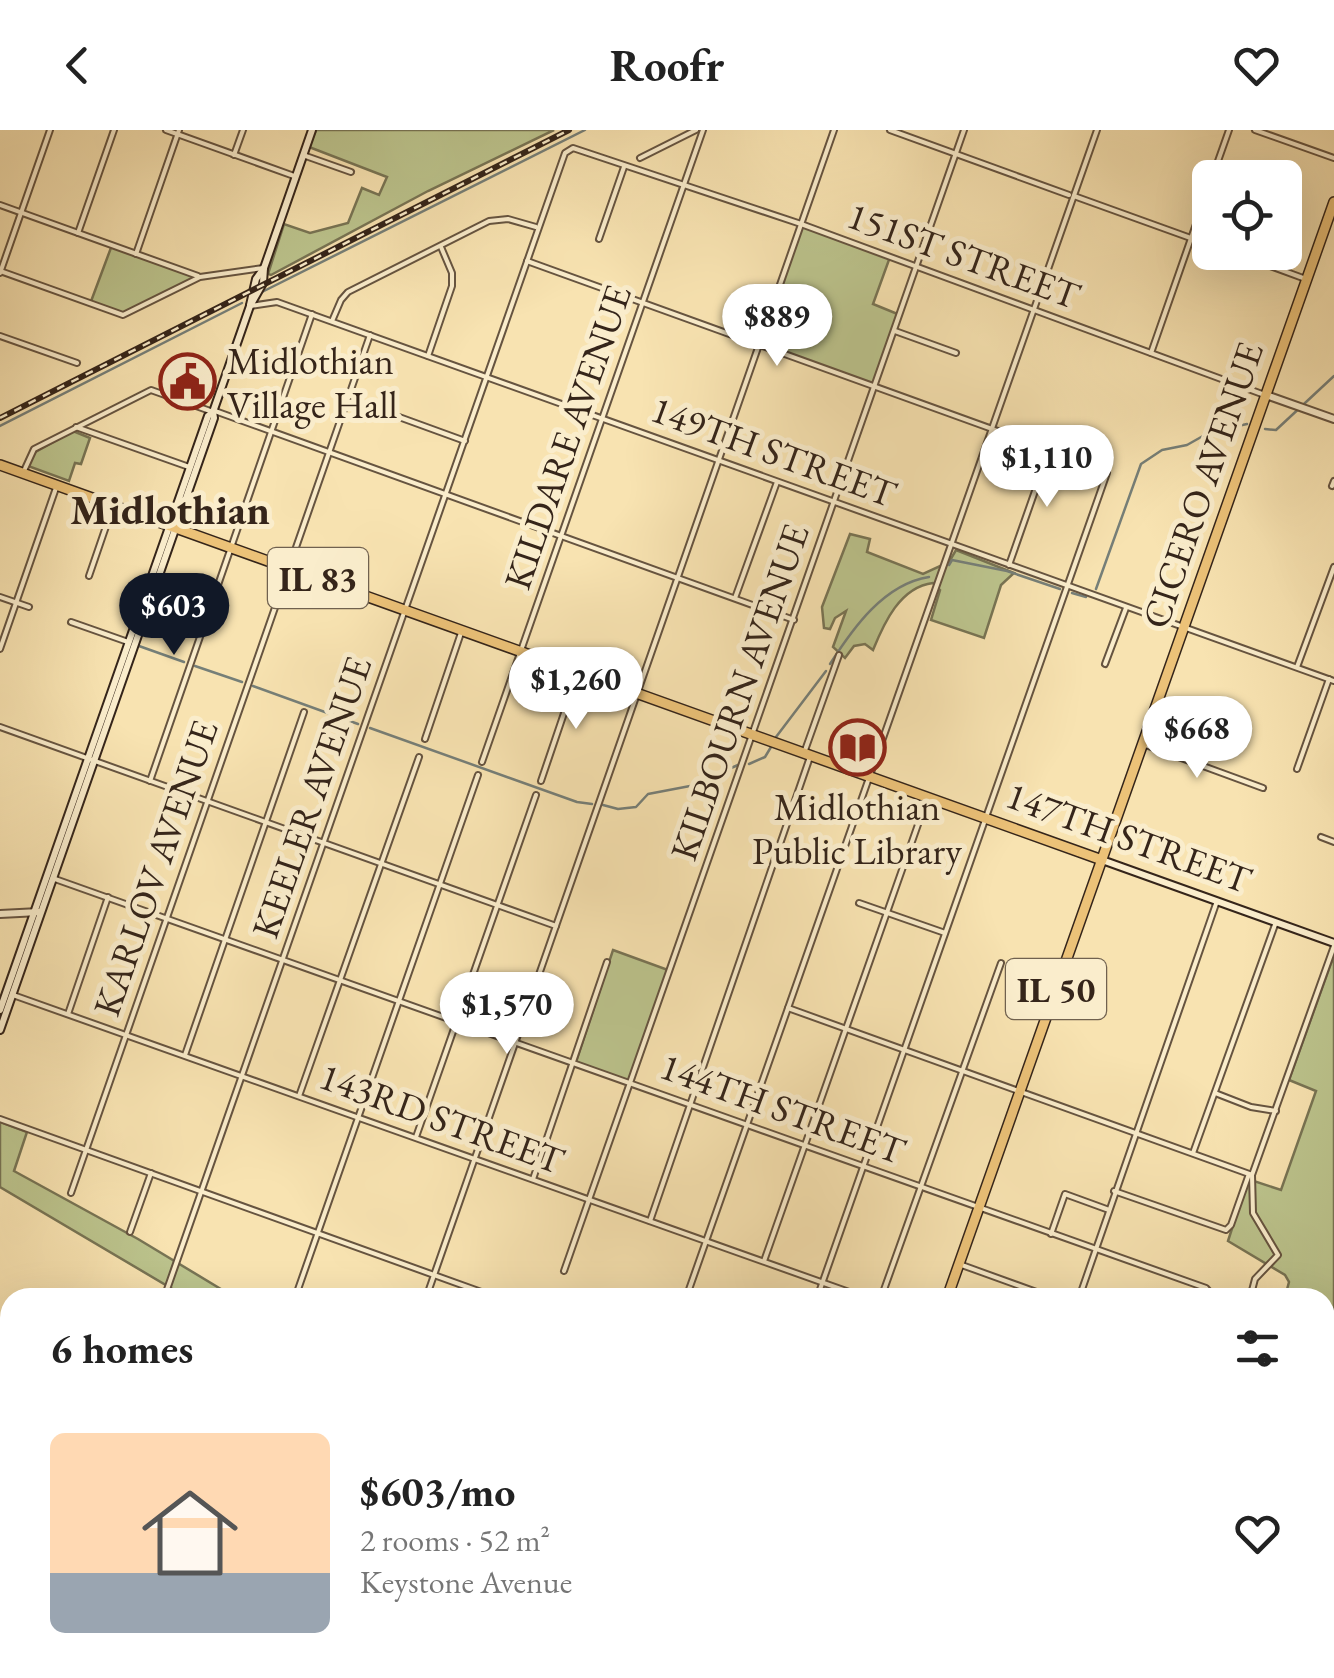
<!DOCTYPE html>
<html lang="en">
<head>
<meta charset="utf-8">
<style>
  body { margin:0; font-family:"EB Garamond",serif; background:#f6f6f6; color:#222; height:100vh; display:flex; flex-direction:column; font-size:38px; white-space:nowrap }
  * { box-sizing:border-box; margin:0 }
  p { font-size:32px; color:#767676 }
  .icon { flex:none; width:55px; height:55px; fill:none; stroke:currentColor; stroke-width:2; stroke-linecap:round; stroke-linejoin:round }
  .map { position:relative; flex:1; overflow:hidden }
  .panel { position:absolute; left:0px; top:1158px; width:1335px; height:392px; display:flex; flex-direction:column; background:#fff; border-radius:30px 30px 0 0; box-shadow:0 10px 40px #0002 }
  .panel>* { flex:none }
  .tools { position:absolute; left:1192px; top:30px; display:grid; gap:20px }
  .tools a { display:grid; place-items:center; width:110px; height:110px; border-radius:15px; background:#fff; box-shadow:0 10px 40px #0002; font-size:50px }
  .price { position:absolute; translate:-50% -85px; padding:0 22px; border-radius:35px; background:#fff; color:#222; font-size:32px; line-height:65px; filter:drop-shadow(0 2px 5px #0008) }
  .price::after { content:''; position:absolute; left:50%; top:60px; width:30px; height:22px; margin-left:-15px; background:inherit; clip-path:polygon(0 0,100% 0,50% 100%) }
  .price.on { background:#111827; color:#fff }
  ul { padding:0; list-style:none }
  li { display:flex; align-items:center; gap:30px; height:250px; padding:0 50px }
  li span { display:grid; place-items:center; flex:none; width:280px; height:200px; border-radius:15px; color:#555 }
  li>.icon { margin-inline-start:auto }
  span .icon { width:120px; height:120px; fill:#fffc; stroke-width:1 }
  li b { font-size:42px }
  h2 { display:flex; justify-content:space-between; align-items:center; height:120px; padding:0 50px; font-size:42px }
  header { display:flex; justify-content:space-between; align-items:center; height:130px; padding:0 50px; background:#fff; font-size:45px; font-weight:700 }
  .map>svg:first-child { display:block }
  .green { fill:#bcc48d; stroke:#787454; stroke-width:2.5 }
  .lines { fill:none; stroke-linecap:round; stroke-linejoin:round }
  .stream { stroke:#767f78; stroke-width:2.5 }
  .minor-casing { stroke:#665440; stroke-width:8 }
  .tertiary-casing { stroke:#665440; stroke-width:10 }
  .secondary-casing { stroke:#35251a; stroke-width:10 }
  .primary-casing { stroke:#35251a; stroke-width:12 }
  .minor { stroke:#faedcc; stroke-width:4 }
  .tertiary { stroke:#faedcc; stroke-width:6 }
  .secondary { stroke:#faedcc; stroke-width:6 }
  .primary { stroke:#ecc278; stroke-width:9 }
  .rail-casing { stroke:#35251a; stroke-width:6 }
  .rail { stroke:#faedcc; stroke-width:2.5; stroke-dasharray:8; stroke-linecap:butt }
  .labels { text-anchor:middle; dominant-baseline:central; stroke-width:10; stroke-linejoin:round; paint-order:stroke }
  .shield { fill:#faedcc; stroke:#70614f; stroke-width:2.5 }
  .shield-label { font-size:35px; font-weight:bold; fill:#35251a }
  .street-label { font-size:38px; fill:#35251a; stroke:#faedcc }
  .poi-label { font-size:38px; fill:#35251a; stroke:#faedcc; text-anchor:start }
  .quarter-label { font-size:42px; font-weight:bold; fill:#35251a; stroke:#faedcc }
</style>
</head>
<body>
<header><svg class="icon" aria-label="back" viewBox="0 0 24 24"><path d="M15 5l-7 7 7 7"/></svg>Roofr<svg class="icon" aria-label="heart" viewBox="0 0 24 24"><path d="M12 20l-8-8c-3-5 5-10 8-4 3-6 11-1 8 4z"/></svg></header>
<div class="map">
<svg width="1334" height="1548" viewBox="0 0 1334 1548">
  <rect width="100%" height="100%" fill="#f8e3b1"/>
  <filter id="stains"><feTurbulence type="fractalNoise" baseFrequency=".002" numOctaves="4"/><feColorMatrix values="0 0 0 0 .2 0 0 0 0 .09 0 0 0 0 .02 0 0 0 .5 -.17"/></filter>
  <radialGradient id="worn" r=".72"><stop offset=".6" stop-color="#630" stop-opacity="0"/><stop offset="1" stop-color="#630" stop-opacity=".3"/></radialGradient>
  <g class="green">
    <path d="M316 0H554L428 61 271 145 268 144 284 94 310 103 348 93 362 58 379 65 387 47 309 17Z"/>
    <path d="M801 94 890 127 873 174 900 185 875 257 759 214Z"/>
    <path d="M112 115 200 147 123 185 90 174Z"/>
    <path d="M73 301 90 308 81 334 75 333 69 351 28 336 32 324Z"/>
    <path d="M850 404 870 409 867 422 923 444 949 432 956 420 1014 443 1001 455 984 508 931 490 940 460 933 453C900 457 884 493 873 520L865 514 854 516 845 528 833 517 846 481 835 488 830 499 824 498 822 477Z"/>
    <path d="M613 820 668 840 629 951 576 932Z"/>
    <path d="M1334 825V1531L1325 1528V1168L1285 1167 1289 1152 1285 1145 1228 1111 1248 1049 1281 1060 1316 961 1289 950Z"/>
    <path d="M0 992 27 1002 14 1041 138 1109 234 1167H186L0 1057Z"/>
  </g>
  <g class="lines">
    <g class="stream">
      <path d="M262 162 585 0"/>
      <path d="M0 296 242 173"/>
      <path d="M1265 299 1276 300 1334 246"/>
      <path d="M949 435 952 430 1007 441 1060 459"/>
      <path d="M1096 459 1141 334 1162 320 1187 315 1210 302 1247 294"/>
      <path d="M1072 463 1086 467"/>
      <path d="M139 516 184 532"/>
      <path d="M830 534C853 498 884 454 929 447"/>
      <path d="M195 536 242 552"/>
      <path d="M253 556 358 594"/>
      <path d="M370 598 577 672 592 674"/>
      <path d="M776 607 826 541"/>
      <path d="M749 634 765 627 771 617"/>
      <path d="M603 675 618 679 636 677 648 664 690 656 738 635"/>
    </g>
    <defs>
      <g id="minor">
        <path d="M166 0 294 46"/>
        <path d="M890 0 1069 65"/>
        <path d="M1255 0 1334 28"/>
        <path d="M234 25 243 0"/>
        <path d="M303 25 351 42"/>
        <path d="M640 28 696 0"/>
        <path d="M1212 48 1229 0"/>
        <path d="M1074 66 1210 115"/>
        <path d="M0 75 198 146"/>
        <path d="M78 103 114 0"/>
        <path d="M599 109 624 37"/>
        <path d="M1232 122 1303 148"/>
        <path d="M136 124 179 0"/>
        <path d="M527 131 1045 318 1048 324 1009 435"/>
        <path d="M0 141 123 185 200 147 263 138"/>
        <path d="M0 143 50 0"/>
        <path d="M250 176 277 172 1334 551"/>
        <path d="M332 191 341 170 348 162 489 91 508 89 536 97"/>
        <path d="M895 201 956 223"/>
        <path d="M0 206 77 233"/>
        <path d="M1151 223 1210 54"/>
        <path d="M428 226 452 156V143L441 117"/>
        <path d="M215 281 794 490"/>
        <path d="M399 287 465 311"/>
        <path d="M76 297 189 337"/>
        <path d="M23 343 34 319 151 260 213 282"/>
        <path d="M1332 356 1334 351"/>
        <path d="M89 446 112 379"/>
        <path d="M0 467 29 477"/>
        <path d="M735 468 777 352"/>
        <path d="M71 492 128 512"/>
        <path d="M0 519 56 358"/>
        <path d="M1105 534 1126 478"/>
        <path d="M1297 537 1334 437"/>
        <path d="M0 597 556 796"/>
        <path d="M425 609 462 500"/>
        <path d="M1143 614 1263 658"/>
        <path d="M804 623 839 525"/>
        <path d="M482 632 703 0"/>
        <path d="M1297 639 1329 549"/>
        <path d="M150 651 312 184"/>
        <path d="M541 651 578 542"/>
        <path d="M1321 707 1334 712"/>
        <path d="M55 749 1206 1158 1215 1168"/>
        <path d="M859 773 945 803"/>
        <path d="M13 865 866 1168"/>
        <path d="M788 878 1252 1045"/>
        <path d="M68 884 108 767"/>
        <path d="M185 925 304 582"/>
        <path d="M1215 963 1251 977 1276 981"/>
        <path d="M299 966 419 627"/>
        <path d="M0 989 498 1168"/>
        <path d="M416 1007 536 665"/>
        <path d="M1193 1023 1276 792"/>
        <path d="M533 1049 607 832"/>
        <path d="M1114 1061 1226 1100 1231 1095 1249 1044"/>
        <path d="M71 1063 370 205"/>
        <path d="M650 1091 810 627"/>
        <path d="M130 1102 151 1043"/>
        <path d="M1051 1104 1065 1064 1109 1080"/>
        <path d="M764 1131 927 669"/>
        <path d="M959 1134 1053 1168"/>
        <path d="M564 1141 964 0"/>
        <path d="M164 1168 565 23 573 18 801 94 1262 264"/>
        <path d="M295 1168 478 645"/>
        <path d="M426 1168 834 0"/>
        <path d="M686 1168 1097 0"/>
        <path d="M817 1168 1107 343"/>
        <path d="M881 1168 1001 833"/>
        <path d="M1079 1168 1217 771"/>
        <path d="M1250 1168 1255 1149 1278 1125 1253 1083 1252 1045 1334 816"/>
        <path d="M1173 1540 1174 1548"/>
        <path d="M1267 1540 1289 1548"/>
        <path d="M32 1548 34 1540"/>
        <path d="M161 1548 164 1540"/>
        <path d="M292 1548 295 1540"/>
        <path d="M943 1548 946 1540"/>
        <path d="M1074 1548 1076 1540"/>
        <path d="M1331 1548 1334 1539"/>
      </g>
      <g id="tertiary">
        <path d="M1266 265 1334 289"/>
        <path d="M0 784 39 782"/>
      </g>
      <g id="secondary">
        <path d="M250 175 256 149 264 138 312 0"/>
        <path d="M1102 730 1334 813"/>
        <path d="M0 880 208 286 213 282"/>
        <path d="M0 900 214 288 213 282 250 176 263 153 264 138"/>
        <path d="M0 1438 10 1439"/>
        <path d="M0 1445 10 1446"/>
        <path d="M621 1540 674 1548"/>
        <path d="M669 1540 721 1548"/>
      </g>
      <g id="primary">
        <path d="M0 335 1102 730"/>
        <path d="M947 1168 1334 72"/>
        <path d="M812 1548 815 1540"/>
      </g>
    </defs>
    <use href="#minor" class="minor-casing"/>
    <use href="#tertiary" class="tertiary-casing"/>
    <use href="#secondary" class="secondary-casing"/>
    <use href="#primary" class="primary-casing"/>
    <use href="#minor" class="minor"/>
    <use href="#tertiary" class="tertiary"/>
    <use href="#secondary" class="secondary"/>
    <use href="#primary" class="primary"/>
    <defs>
      <path id="rail" d="M0 288 569 0"/>
    </defs>
    <use href="#rail" class="rail-casing"/>
    <use href="#rail" class="rail"/>
  </g>
  <defs>
    <symbol id="civic-ring" viewBox="-11 -11 22 22"><circle r="9.5" fill="#faedcc" stroke="#8f2418" stroke-width="1.5"/><path d="M-.6-6.5H3V-4.5H.6V-3L4-1V1h2V6H-6V1h2V-1L-.6-3ZM-1.2 2.5V6h2.4V2.5Z" fill="#8f2418"/></symbol>
    <symbol id="library-ring" viewBox="-11 -11 22 22"><circle r="9.5" fill="#faedcc" stroke="#8f2418" stroke-width="1.5"/><path d="M-6-4Q-3-5.5-.7-3.5V5Q-3 3-6 4ZM6-4Q3-5.5 .7-3.5V5Q3 3 6 4Z" fill="#8f2418"/></symbol>
  </defs>
  <g fill-rule="evenodd">
    <use href="#civic-ring" x="156" y="220" width="63" height="63"/>
    <use href="#library-ring" x="826" y="586" width="63" height="63"/>
  </g>
  <g class="labels">
    <g class="shield">
      <rect x="268" y="418" width="100" height="60" rx="8"/>
      <rect x="1006" y="829" width="100" height="60" rx="8"/>
    </g>
    <g class="shield-label">
      <text x="318" y="448">IL 83</text>
      <text x="1056" y="859">IL 50</text>
    </g>
    <g class="street-label">
      <text transform="translate(964 125) rotate(20)">151ST STREET</text>
      <text transform="translate(567 307) rotate(-71)">KILDARE AVENUE</text>
      <text transform="translate(774 321) rotate(20)">149TH STREET</text>
      <text transform="translate(1202 355) rotate(-71)">CICERO AVENUE</text>
      <text transform="translate(739 562) rotate(-71)">KILBOURN AVENUE</text>
      <text transform="translate(311 667) rotate(-71)">KEELER AVENUE</text>
      <text transform="translate(1129 707) rotate(20)">147TH STREET</text>
      <text transform="translate(155 738) rotate(-71)">KARLOV AVENUE</text>
      <text transform="translate(783 978) rotate(20)">144TH STREET</text>
      <text transform="translate(442 988) rotate(20)">143RD STREET</text>
    </g>
    <g class="poi-label">
      <text x="227" y="230">Midlothian<tspan x="227" dy="44">Village Hall</tspan></text>
      <text x="857" y="676" text-anchor="middle">Midlothian<tspan x="857" dy="44">Public Library</tspan></text>
    </g>
    <g class="quarter-label">
      <text x="170" y="379">Midlothian</text>
    </g>
  </g>
  <rect width="100%" height="100%" filter="url(#stains)"/>
  <rect width="100%" height="100%" fill="url(#worn)"/>
</svg>
<div class="tools">
<a><svg class="icon" aria-label="locate" viewBox="0 0 24 24"><circle cx="12" cy="12" r="6"/><path d="M12 2v4M12 18v4M2 12h4M18 12h4"/></svg></a>
</div>
<b class="price" style="left:777px;top:239px">$889</b>
<b class="price" style="left:1047px;top:380px">$1,110</b>
<b class="price on" style="left:174px;top:528px">$603</b>
<b class="price" style="left:576px;top:602px">$1,260</b>
<b class="price" style="left:1197px;top:651px">$668</b>
<b class="price" style="left:507px;top:927px">$1,570</b>
<section class="panel">
<h2>6 homes<svg class="icon" aria-label="filters" viewBox="0 0 24 24"><path d="M4 7h16M4 17h16"/><circle cx="9" cy="7" r="2"/><circle cx="15" cy="17" r="2"/></svg></h2>
<ul>
<li><span style="background:linear-gradient(#ffd9b3 70%,#9aa5b1 0)"><svg class="icon" aria-label="home" viewBox="0 0 24 24"><path d="M3 11l9-7 9 7M6 9v11h12V9"/></svg></span><div><b>$603/mo</b><p>2 rooms · 52 m²</p><p>Keystone Avenue</p></div><svg class="icon" aria-label="heart" viewBox="0 0 24 24"><path d="M12 20l-8-8c-3-5 5-10 8-4 3-6 11-1 8 4z"/></svg></li>
</ul>
</section>
</div>
</body>
</html>
